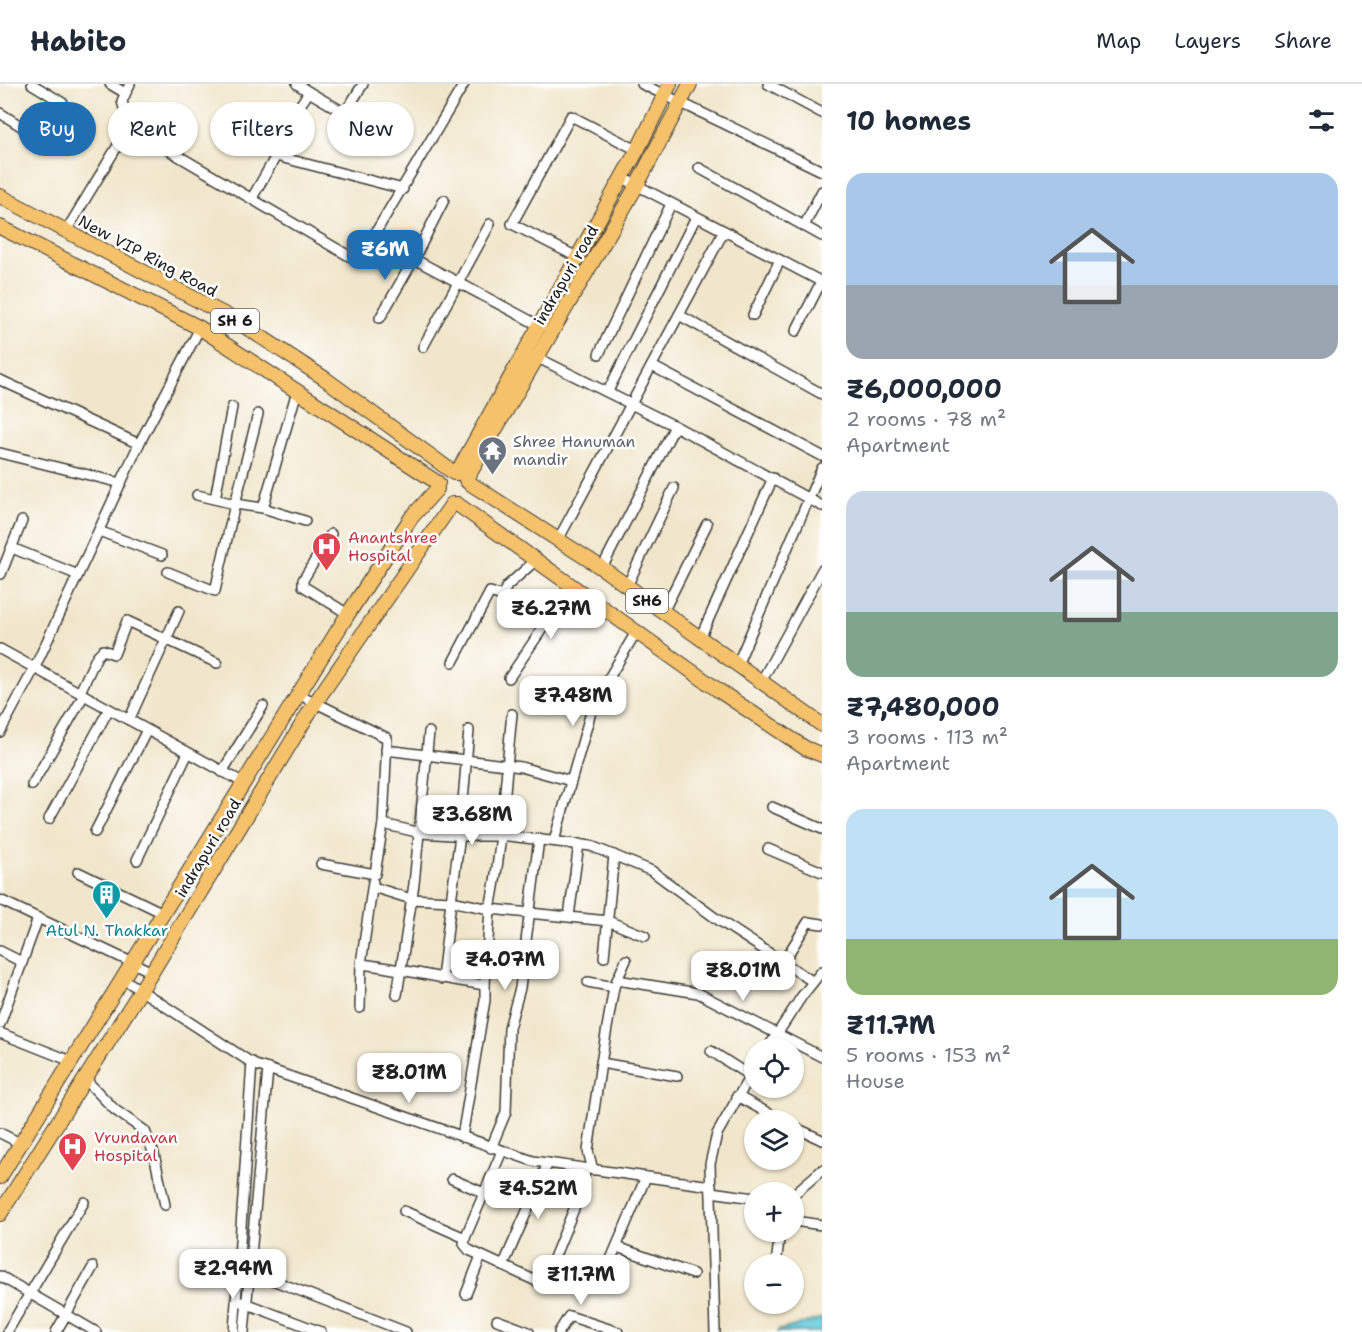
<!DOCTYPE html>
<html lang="en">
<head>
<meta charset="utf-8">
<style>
  body { margin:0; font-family:"Shantell Sans",sans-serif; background:#f6f6f7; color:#1f2937; height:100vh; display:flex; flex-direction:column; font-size:22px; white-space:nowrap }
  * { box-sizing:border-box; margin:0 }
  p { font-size:20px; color:#747a83 }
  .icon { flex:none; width:33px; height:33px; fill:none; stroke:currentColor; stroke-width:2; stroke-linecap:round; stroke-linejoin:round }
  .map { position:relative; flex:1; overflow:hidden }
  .details { display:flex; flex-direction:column; background:#fff; width:540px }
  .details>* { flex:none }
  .banner { position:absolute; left:18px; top:18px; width:570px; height:54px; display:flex; gap:12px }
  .controls { position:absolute; left:744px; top:954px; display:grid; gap:12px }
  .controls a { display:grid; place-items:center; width:60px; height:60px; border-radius:50%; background:#fff; box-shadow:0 2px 4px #0004; font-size:30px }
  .price { position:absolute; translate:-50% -51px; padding:0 14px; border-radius:12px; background:#fff; color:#222; font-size:20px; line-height:39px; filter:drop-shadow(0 2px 3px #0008) }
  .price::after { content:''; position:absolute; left:50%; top:36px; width:18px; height:14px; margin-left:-9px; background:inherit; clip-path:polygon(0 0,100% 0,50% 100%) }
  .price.active { background:#1f6fb2; color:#fff }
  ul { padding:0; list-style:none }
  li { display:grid; align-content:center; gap:12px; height:318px; padding:0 24px }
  li span { display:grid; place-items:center; height:186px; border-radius:18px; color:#555 }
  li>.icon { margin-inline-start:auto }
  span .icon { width:108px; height:108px; fill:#fffc; stroke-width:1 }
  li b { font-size:26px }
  h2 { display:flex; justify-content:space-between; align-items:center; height:72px; padding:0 24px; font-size:26px }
  .tag { padding:0 21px; border-radius:27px; background:#fff; box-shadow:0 2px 4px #0004; font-size:21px; line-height:54px }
  .tag.active { background:#1f6fb2; color:#fff }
  header { display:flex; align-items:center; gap:36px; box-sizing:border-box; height:84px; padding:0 30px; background:#fff; border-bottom:2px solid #e0e1e3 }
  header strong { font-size:28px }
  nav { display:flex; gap:33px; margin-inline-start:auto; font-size:21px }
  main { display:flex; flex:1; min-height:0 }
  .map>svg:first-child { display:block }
  .water { fill:url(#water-waves); stroke:#3e727b; stroke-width:1.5 }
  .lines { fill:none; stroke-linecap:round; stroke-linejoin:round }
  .minor-casing { stroke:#3c3a36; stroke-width:12 }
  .primary-casing { stroke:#3c3a36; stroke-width:16 }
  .minor { stroke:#fff; stroke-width:9 }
  .primary { stroke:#f5c16b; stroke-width:14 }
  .labels { text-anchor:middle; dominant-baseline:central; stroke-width:5; stroke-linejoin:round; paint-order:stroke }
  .shield { fill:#fff; stroke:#606060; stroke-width:1.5 }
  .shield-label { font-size:15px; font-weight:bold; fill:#1c1c1c }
  .street-label { font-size:16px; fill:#1c1c1c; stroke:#fff }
  .worship-label { font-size:16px; fill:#5b616d; stroke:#fff; text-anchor:start }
  .health-label { font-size:16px; fill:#be3a42; stroke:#fff; text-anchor:start }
  .culture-label { font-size:16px; fill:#0d838f; stroke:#fff }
</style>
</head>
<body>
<header>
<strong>Habito</strong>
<nav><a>Map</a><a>Layers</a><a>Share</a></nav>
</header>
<main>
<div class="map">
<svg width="822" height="1248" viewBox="0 0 822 1248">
  <defs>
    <pattern id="water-waves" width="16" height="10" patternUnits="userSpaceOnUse" patternTransform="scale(1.5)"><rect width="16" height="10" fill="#5fc9da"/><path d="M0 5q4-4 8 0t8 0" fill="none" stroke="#52acba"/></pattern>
  </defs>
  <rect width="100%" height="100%" fill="#fff"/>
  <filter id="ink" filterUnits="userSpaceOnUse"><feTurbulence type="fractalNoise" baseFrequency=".0167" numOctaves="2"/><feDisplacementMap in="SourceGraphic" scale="12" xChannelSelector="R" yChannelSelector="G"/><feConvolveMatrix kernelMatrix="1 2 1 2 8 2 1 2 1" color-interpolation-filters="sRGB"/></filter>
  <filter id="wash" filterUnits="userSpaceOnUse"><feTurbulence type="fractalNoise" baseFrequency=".008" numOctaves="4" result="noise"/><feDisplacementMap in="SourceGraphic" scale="24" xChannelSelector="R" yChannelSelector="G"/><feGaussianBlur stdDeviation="1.35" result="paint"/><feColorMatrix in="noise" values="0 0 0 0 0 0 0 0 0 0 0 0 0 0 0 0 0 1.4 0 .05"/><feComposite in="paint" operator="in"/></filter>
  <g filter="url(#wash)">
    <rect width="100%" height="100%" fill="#f1e6cb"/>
    <path class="water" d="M822 1234V1248H776L780 1246Z"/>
  </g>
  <g filter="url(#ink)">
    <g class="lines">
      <defs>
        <g id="minor">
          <path d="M32 0 63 19"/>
          <path d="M110 0 125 9"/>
          <path d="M297 0 309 8"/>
          <path d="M642 0 822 87"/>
          <path d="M768 0 822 29"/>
          <path d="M0 29 51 61"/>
          <path d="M129 43 122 17 130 0"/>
          <path d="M243 54 276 72 403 105"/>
          <path d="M699 84 822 152"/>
          <path d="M621 93 822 198"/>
          <path d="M252 114 276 72 291 35 309 8 345 29 363 0"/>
          <path d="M444 116 414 175 542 243"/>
          <path d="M804 142 822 107"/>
          <path d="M66 147 129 43 349 172 361 173 464 0"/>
          <path d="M577 173 512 140 571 32 637 66"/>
          <path d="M679 231 822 310"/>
          <path d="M753 231 780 176"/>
          <path d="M380 234 414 175"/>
          <path d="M796 247 821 198"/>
          <path d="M423 263 490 140"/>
          <path d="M599 270 671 120"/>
          <path d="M534 272 675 342 822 422"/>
          <path d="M652 282 822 372"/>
          <path d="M0 296 139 360"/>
          <path d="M608 307 696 133"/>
          <path d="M0 369 121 399"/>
          <path d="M197 411 235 420 258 330"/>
          <path d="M215 415 232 323"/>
          <path d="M263 424 305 437"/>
          <path d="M99 447 162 471"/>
          <path d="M331 450 303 496V502L348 530"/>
          <path d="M558 456 724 147"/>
          <path d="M12 464 78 491"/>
          <path d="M602 484 675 342"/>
          <path d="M168 488 215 507 235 420 263 424 297 307"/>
          <path d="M1 490 22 437"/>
          <path d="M627 502 674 404"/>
          <path d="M663 528 707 440"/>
          <path d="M700 554 773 394"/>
          <path d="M0 565 244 699"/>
          <path d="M453 578 490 508 502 512 507 502 535 477"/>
          <path d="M737 581 822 384"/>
          <path d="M509 594 571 502"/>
          <path d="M761 598 822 486"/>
          <path d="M80 608 97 572 103 566 114 570 127 537 217 579"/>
          <path d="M298 610 387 654 383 740"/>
          <path d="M512 630C505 695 503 761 490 825L608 837 645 852"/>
          <path d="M129 636 179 527"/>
          <path d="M0 648 35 583 139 360 200 244"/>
          <path d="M386 666 521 683 571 697"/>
          <path d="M222 688 263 622"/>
          <path d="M32 701 84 611"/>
          <path d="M772 723 822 745"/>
          <path d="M49 735 109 625"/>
          <path d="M95 748 147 646"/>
          <path d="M554 757 593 621 636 548"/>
          <path d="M768 765 822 788"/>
          <path d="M137 776 188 669"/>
          <path d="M321 780 375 790 383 740 421 749 467 752H509L591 762 652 787 714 833 812 897"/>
          <path d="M78 788 163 829"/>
          <path d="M373 803 411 815 451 817 460 752 469 646"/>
          <path d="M0 816 152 888"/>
          <path d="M569 832 579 760"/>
          <path d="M0 867 22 878"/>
          <path d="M604 873 614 771"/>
          <path d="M784 877 808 838 822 840"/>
          <path d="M361 880C403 885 443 895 485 901L490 825 451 817 442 895"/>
          <path d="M122 894 255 981 268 985 533 1077 711 1102"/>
          <path d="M617 896 698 909 822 973"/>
          <path d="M588 898 614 903"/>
          <path d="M397 911 414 800 429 648"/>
          <path d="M360 924 361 880 373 798"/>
          <path d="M0 940 38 834"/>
          <path d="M0 949 71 977"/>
          <path d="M768 964 802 912 822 887"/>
          <path d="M711 967 750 992"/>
          <path d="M601 979 677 992"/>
          <path d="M85 995 115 1026 145 1047 154 1070 165 1121"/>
          <path d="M737 1012 781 1036"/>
          <path d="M794 1043 822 1056"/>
          <path d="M0 1049 20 1059"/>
          <path d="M462 1053 485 916V901"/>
          <path d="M491 1064 506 1028 509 944 520 904 539 755"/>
          <path d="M593 1086 588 1067 601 979 614 903 626 876"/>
          <path d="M452 1095 484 1109"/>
          <path d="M711 1108 754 1114"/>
          <path d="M794 1110 822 1086"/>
          <path d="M404 1127 465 1154 502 1067"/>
          <path d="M794 1137 822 1141"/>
          <path d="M465 1154 464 1160 469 1166 536 1197H542L547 1191 574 1125 586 1085"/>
          <path d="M617 1163 693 1190"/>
          <path d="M776 1180 780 1148"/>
          <path d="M503 1182 548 1079"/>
          <path d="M608 1182 646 1093"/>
          <path d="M244 1185 406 1248"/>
          <path d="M0 1192 96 1248"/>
          <path d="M466 1210 481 1172"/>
          <path d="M242 1218 321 1248"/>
          <path d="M497 1236 529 1248"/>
          <path d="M7 1248 84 1118"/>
          <path d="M56 1248 93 1183"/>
          <path d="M234 1248 252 978"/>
          <path d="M244 1248 268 985"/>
          <path d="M559 1248 569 1232 618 1248"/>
          <path d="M715 1248 710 1080 717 1050 754 985"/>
        </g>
        <g id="primary">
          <path d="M0 112 235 236 324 294 454 389"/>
          <path d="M0 143 200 244 438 399"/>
          <path d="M457 389 639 63 670 0"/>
          <path d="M466 396 636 103 690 0"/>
          <path d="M468 398 602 484 822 641"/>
          <path d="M457 420 718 606 805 664 822 671"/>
          <path d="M0 1093 348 530 411 434 437 405"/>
          <path d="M0 1130 141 906 315 619 452 420"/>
        </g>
      </defs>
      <use href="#minor" class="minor-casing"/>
      <use href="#primary" class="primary-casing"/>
      <use href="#minor" class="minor"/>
      <use href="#primary" class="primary"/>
    </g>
  </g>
  <defs>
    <symbol id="temple-pin" viewBox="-11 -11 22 30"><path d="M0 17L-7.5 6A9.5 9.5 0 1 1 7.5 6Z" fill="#6b7280" stroke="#fff"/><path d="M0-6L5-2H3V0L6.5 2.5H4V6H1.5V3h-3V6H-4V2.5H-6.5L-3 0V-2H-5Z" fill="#fff"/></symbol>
    <symbol id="hospital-pin" viewBox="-11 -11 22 30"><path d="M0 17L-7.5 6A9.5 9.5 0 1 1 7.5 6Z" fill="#e0444e" stroke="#fff"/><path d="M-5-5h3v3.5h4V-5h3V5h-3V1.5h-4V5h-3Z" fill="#fff"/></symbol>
    <symbol id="building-pin" viewBox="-11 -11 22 30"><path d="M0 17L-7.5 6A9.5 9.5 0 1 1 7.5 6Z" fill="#0f9aa8" stroke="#fff"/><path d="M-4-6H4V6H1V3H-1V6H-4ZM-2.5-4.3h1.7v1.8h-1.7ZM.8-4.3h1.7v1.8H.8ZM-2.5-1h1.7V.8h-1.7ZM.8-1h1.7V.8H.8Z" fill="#fff"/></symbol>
  </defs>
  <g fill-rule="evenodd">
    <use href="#temple-pin" x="476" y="350" width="33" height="45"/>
    <use href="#hospital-pin" x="310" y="446" width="33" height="45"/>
    <use href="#building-pin" x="90" y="794" width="33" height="45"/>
    <use href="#hospital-pin" x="56" y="1046" width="33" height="45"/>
  </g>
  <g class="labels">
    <g class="shield">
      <rect x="211" y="225" width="48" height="24" rx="4.5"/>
      <rect x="626" y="505" width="42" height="24" rx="4.5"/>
    </g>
    <g class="shield-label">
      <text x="235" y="237">SH 6</text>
      <text x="647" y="517">SH6</text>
    </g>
    <g class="street-label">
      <text transform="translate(148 172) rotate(28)">New VIP Ring Road</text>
      <text transform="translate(566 191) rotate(-60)">indrapuri road</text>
      <text transform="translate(208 764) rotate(-59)">indrapuri road</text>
    </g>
    <g class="worship-label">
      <text x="513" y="357">Shree Hanuman<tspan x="513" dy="18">mandir</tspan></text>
    </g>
    <g class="health-label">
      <text x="348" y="453">Anantshree<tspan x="348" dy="18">Hospital</tspan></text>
      <text x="94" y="1053">Vrundavan<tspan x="94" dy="18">Hospital</tspan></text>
    </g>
    <g class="culture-label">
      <text x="107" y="846">Atul N. Thakkar</text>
    </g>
  </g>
</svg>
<div class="controls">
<a><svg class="icon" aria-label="locate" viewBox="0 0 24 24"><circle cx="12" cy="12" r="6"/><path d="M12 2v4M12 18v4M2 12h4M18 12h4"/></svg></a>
<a><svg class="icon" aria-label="layers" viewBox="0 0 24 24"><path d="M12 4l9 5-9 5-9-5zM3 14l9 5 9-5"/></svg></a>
<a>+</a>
<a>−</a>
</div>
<b class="price active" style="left:385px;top:197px">₹6M</b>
<b class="price" style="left:551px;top:556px">₹6.27M</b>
<b class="price" style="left:573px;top:643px">₹7.48M</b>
<b class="price" style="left:472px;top:762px">₹3.68M</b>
<b class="price" style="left:505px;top:907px">₹4.07M</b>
<b class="price" style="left:743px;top:918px">₹8.01M</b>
<b class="price" style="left:409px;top:1020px">₹8.01M</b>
<b class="price" style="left:538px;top:1136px">₹4.52M</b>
<b class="price" style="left:233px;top:1216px">₹2.94M</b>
<b class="price" style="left:581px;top:1222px">₹11.7M</b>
<div class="banner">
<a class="tag active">Buy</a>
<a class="tag">Rent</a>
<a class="tag">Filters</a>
<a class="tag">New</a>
</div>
</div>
<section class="details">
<h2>10 homes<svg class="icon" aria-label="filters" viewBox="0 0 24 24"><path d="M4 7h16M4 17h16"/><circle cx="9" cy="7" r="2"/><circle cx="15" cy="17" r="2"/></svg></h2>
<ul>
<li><span style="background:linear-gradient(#a9c7e8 60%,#9aa5b1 0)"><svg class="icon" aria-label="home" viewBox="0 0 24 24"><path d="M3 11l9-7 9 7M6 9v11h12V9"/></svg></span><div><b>₹6,000,000</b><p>2 rooms · 78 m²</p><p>Apartment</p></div></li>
<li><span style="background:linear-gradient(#c9d6e8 65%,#7fa58c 0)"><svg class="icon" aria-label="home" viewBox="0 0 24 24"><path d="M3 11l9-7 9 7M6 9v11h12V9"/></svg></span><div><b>₹7,480,000</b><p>3 rooms · 113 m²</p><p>Apartment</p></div></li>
<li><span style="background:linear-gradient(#bfe0f5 70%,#8fb573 0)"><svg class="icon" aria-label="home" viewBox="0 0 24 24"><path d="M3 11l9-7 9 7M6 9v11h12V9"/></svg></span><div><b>₹11.7M</b><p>5 rooms · 153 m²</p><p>House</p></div></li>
</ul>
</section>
</main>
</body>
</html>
